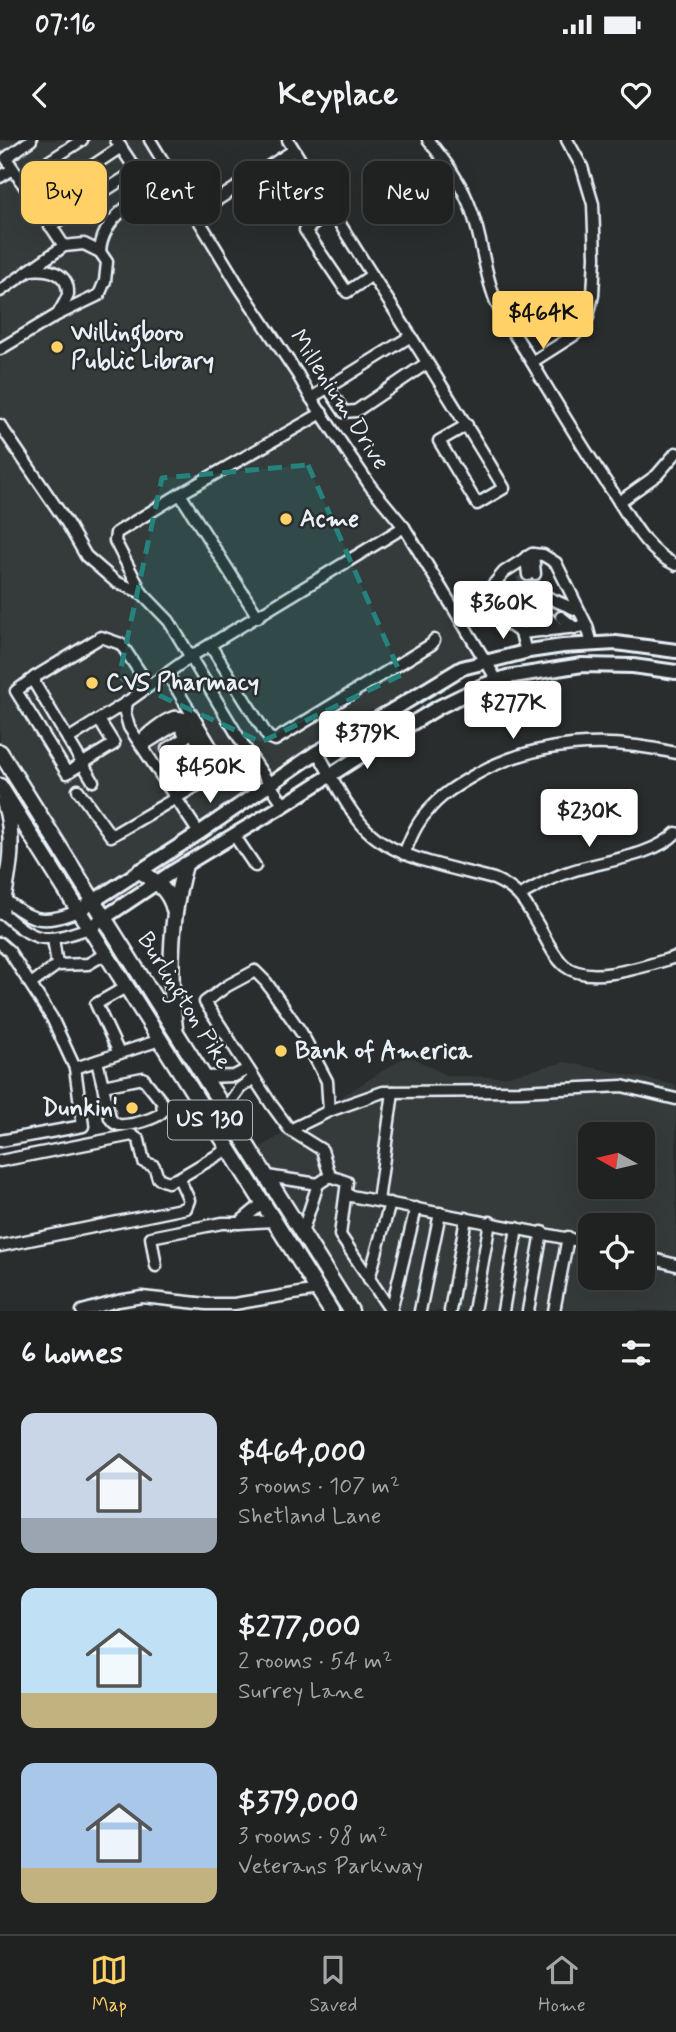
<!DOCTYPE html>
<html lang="en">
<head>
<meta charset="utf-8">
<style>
  body { margin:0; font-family:Mynerve,sans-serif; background:#2d2f2f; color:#f1f3f6; height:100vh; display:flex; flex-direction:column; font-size:26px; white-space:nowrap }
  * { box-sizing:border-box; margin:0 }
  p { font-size:23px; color:#a2a4a5 }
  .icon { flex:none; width:38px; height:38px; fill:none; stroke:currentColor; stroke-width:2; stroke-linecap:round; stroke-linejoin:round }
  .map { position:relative; height:1171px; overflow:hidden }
  .drawer { display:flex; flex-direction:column; background:#202222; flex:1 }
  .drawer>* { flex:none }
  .banner { position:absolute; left:21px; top:21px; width:635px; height:63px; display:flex; gap:14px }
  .needle { width:46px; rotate:278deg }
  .tools { position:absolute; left:578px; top:982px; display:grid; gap:14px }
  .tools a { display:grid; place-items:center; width:77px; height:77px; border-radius:14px; background:#202222; box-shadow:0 7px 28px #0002,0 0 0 2px #3d3f40; font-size:35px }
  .price { position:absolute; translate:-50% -60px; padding:0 16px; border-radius:7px; background:#fff; color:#222; font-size:23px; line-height:46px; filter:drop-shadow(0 2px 4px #0008) }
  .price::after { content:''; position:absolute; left:50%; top:42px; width:21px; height:16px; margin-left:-10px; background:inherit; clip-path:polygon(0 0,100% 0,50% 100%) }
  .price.active { background:#ffd166; color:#111 }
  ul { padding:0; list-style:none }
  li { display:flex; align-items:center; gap:21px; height:175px; padding:0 21px }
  li span { display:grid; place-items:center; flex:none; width:196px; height:140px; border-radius:14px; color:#555 }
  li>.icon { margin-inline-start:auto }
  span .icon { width:84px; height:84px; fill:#fffc; stroke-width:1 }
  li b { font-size:30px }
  h2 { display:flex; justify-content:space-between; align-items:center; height:84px; padding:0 21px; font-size:30px }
  .tag { padding:0 24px; border-radius:14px; background:#202222; box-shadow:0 7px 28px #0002,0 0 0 2px #3d3f40; font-size:24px; line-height:63px }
  .tag.active { background:#ffd166; color:#111 }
  .status { display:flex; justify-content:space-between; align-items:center; height:49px; padding:0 35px; background:#202222; direction:ltr }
  .status svg { height:19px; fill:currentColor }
  header { display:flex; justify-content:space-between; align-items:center; height:91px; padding:0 21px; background:#202222; font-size:32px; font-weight:800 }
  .dock { display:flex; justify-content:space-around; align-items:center; height:98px; border-top:2px solid #3d3f40; background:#202222; font-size:19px; color:#a2a4a5 }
  .dock a { display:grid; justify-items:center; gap:4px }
  .dock .active { color:#ffd166 }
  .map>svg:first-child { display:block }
  .built { fill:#363a3b; fill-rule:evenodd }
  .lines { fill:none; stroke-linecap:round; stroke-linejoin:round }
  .minor-tunnel { stroke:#464a4c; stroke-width:10; stroke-dasharray:10 5; stroke-linecap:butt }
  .minor-casing { stroke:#e8f1f8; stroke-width:15 }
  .major-casing { stroke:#e8f1f8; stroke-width:18 }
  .highway-casing { stroke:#e8f1f8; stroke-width:19 }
  .minor { stroke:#2a2d2e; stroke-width:10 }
  .major { stroke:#2a2d2e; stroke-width:12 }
  .highway { stroke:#2a2d2e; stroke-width:14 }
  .marked { fill:#25827c; fill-opacity:0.2; stroke:#25827c; stroke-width:5; stroke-dasharray:14 9; stroke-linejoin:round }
  .poi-dot { fill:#ffd166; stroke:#2a2d2e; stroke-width:2.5 }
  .labels { text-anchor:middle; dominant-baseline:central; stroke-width:5; stroke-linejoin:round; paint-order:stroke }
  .shield { fill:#2a2d2e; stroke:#afb6bb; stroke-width:2 }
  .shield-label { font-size:23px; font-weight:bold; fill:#e8f1f8 }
  .poi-label { font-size:24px; font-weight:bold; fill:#e8f1f8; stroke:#2a2d2e; text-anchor:start }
  .street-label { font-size:24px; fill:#e8f1f8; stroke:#2a2d2e }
</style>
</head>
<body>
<div class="status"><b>07:16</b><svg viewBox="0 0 49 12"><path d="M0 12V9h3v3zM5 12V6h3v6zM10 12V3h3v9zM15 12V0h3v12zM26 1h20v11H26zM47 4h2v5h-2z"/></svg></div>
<header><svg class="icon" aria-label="back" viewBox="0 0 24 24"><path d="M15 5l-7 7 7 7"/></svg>Keyplace<svg class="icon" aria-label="heart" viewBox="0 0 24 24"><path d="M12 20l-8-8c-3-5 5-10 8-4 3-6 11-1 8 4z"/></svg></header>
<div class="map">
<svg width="676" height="1171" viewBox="0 0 676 1171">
  <rect width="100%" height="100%" fill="#2a2d2e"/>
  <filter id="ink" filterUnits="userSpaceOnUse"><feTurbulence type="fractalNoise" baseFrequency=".0143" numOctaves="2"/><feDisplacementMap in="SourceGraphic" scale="14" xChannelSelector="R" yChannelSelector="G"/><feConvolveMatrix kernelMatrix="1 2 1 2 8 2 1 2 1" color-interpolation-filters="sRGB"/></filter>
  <g filter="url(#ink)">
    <g class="built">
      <path d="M0 0H148L487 522 462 528 94 761 0 611Z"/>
      <path d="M408 915 447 936 504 937 565 922 676 945V1171H351L252 1013ZM590 994H642V1046H590ZM590 1085H642V1138H590Z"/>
    </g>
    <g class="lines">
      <g class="minor-tunnel">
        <path d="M535 434 537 449"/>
        <path d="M522 436 524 452"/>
        <path d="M548 467 561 477"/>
        <path d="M537 468 549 479"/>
        <path d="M522 470 533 480"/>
        <path d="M511 472 524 482"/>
        <path d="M156 610 165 604"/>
      </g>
      <defs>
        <g id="minor">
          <path d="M31 0 6 18 64 106"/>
          <path d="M150 0 240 148 298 235 311 258 371 347 404 387 497 540"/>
          <path d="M288 0C359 117 435 231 504 348L477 364 439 301 467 285"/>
          <path d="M428 0C446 22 463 45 472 72 483 102 484 135 497 164 506 184 519 200 530 219 557 265 584 310 614 354 631 380 646 411 676 425"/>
          <path d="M0 37 13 29"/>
          <path d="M20 40 82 0"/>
          <path d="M35 64 121 7"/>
          <path d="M332 72 305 90 347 152 372 135"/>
          <path d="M194 75 294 10"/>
          <path d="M50 86 134 32V27L116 0"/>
          <path d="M100 112C102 74 144 55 173 39"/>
          <path d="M30 130C47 128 69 132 68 154 67 160 61 168 58 174"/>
          <path d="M0 151 64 106 84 104 100 112 107 122 105 141 99 155 57 175 0 209"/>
          <path d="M532 222 576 194 588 177 593 155 595 117 593 64 582 27 567 0"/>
          <path d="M328 248 344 272 356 271 427 223"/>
          <path d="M311 258 411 196"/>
          <path d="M0 285 67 383 86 416 116 442 142 453 169 481 247 611 284 665"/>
          <path d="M180 354 258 477"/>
          <path d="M619 362 657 335 676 313"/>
          <path d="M533 414 535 434"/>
          <path d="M526 417 528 435"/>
          <path d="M142 453 115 401 116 393 185 351 322 273"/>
          <path d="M478 463 504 432 532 414 543 415 556 423 587 486"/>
          <path d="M478 463 549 458 579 471"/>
          <path d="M457 473 478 463 521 493 526 512"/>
          <path d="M561 477 575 488"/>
          <path d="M549 479 559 489"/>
          <path d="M533 480 545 491"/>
          <path d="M521 493 587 486 592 504"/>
          <path d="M210 505 268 597 275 600 432 504 434 500"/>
          <path d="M35 537 16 551 67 633 114 604 99 580"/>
          <path d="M183 578 217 634"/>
          <path d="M68 599 127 562"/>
          <path d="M140 603C144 595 165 579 174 577 178 576 182 578 186 578"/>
          <path d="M142 606 177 584"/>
          <path d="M167 609 186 597 174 577"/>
          <path d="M317 612C332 636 347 670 367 690 397 720 454 728 494 739 516 749 523 758 535 780 544 794 552 815 565 826 590 846 648 825 676 817"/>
          <path d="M93 641 35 544V537L101 497 121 504 149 546"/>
          <path d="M78 650 111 696 222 631 223 626 167 533"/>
          <path d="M199 693 129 587 125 573 127 562 190 517 404 387"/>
          <path d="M234 695 255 726"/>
          <path d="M404 714C410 699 416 684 427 672 439 656 456 646 473 636 535 600 607 597 676 613"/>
          <path d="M520 755C536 747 552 737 569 732 600 721 653 717 676 693"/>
          <path d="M0 756C31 780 40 786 78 771"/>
          <path d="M0 771C37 803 42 804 89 788"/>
          <path d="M53 798 57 825"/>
          <path d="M0 803 9 811 52 878 75 928 160 900"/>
          <path d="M31 844 57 825 88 824 105 814"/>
          <path d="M119 913 96 864 126 847"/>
          <path d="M97 921 103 946 143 938 162 962 163 971C157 979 130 986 119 985 114 984 113 982 110 978L103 946"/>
          <path d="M205 937 234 936 248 929"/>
          <path d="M225 969 240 948 254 938"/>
          <path d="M329 971 383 952 521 951 622 946 676 959"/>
          <path d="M290 990 329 971 327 941 301 892 266 842 255 831 227 846 205 862 271 964 290 990 322 1010 330 1036"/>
          <path d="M0 1001 83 986 75 928"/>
          <path d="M0 1021 132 995 139 1000 144 1022 154 1026 158 1038 168 1042 179 1038 228 1009"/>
          <path d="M267 1036 318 1044"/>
          <path d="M330 1036 347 1042 340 1095 391 1171"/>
          <path d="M346 1055 590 1103"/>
          <path d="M378 1061 393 952"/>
          <path d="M263 1063 239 1083 274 1081"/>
          <path d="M302 1093 318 1044 330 1036"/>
          <path d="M0 1106 186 1068 189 1060 179 1038"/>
          <path d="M642 1116 676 1125"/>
          <path d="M156 1126 151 1097 222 1083H239"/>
          <path d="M369 1139 390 1063"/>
          <path d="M82 1171 118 1161 142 1157 207 1164H234L318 1150"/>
          <path d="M391 1171 416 1068"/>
          <path d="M420 1171 440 1073"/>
          <path d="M450 1171 466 1078"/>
          <path d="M474 1171 490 1082"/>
          <path d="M503 1171 517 1088"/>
          <path d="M528 1171 542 1092"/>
          <path d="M554 1171 568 1097"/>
        </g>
        <g id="major">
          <path d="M78 771 199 693 317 612 391 571 462 528 529 511 563 506 616 503 676 511"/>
          <path d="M89 788 171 733 284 665 396 593 439 567 484 545 507 537 582 525 633 526 676 532"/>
        </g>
        <g id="highway">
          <path d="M0 612 351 1171"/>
          <path d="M0 646 331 1171"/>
          <path d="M140 731C156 741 170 751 174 770"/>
          <path d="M1 772C8 735 17 699 4 662"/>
          <path d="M175 888C169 835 170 777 185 725"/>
        </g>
      </defs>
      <use href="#minor" class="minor-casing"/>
      <use href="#major" class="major-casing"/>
      <use href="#highway" class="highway-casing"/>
      <use href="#minor" class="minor"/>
      <use href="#major" class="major"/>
      <use href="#highway" class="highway"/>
    </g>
  </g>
  <path class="marked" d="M308 325 401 535 261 602 119 537 162 338Z"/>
  <g class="poi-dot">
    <circle cx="57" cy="207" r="7"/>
    <circle cx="286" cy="379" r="7"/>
    <circle cx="92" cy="543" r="7"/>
    <circle cx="281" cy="911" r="7"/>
    <circle cx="132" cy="968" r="7"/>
  </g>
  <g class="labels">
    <rect class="shield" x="168" y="960.5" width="84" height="39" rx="5"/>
    <g class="shield-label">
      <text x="210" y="980">US 130</text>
    </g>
    <g class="poi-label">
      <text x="71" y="193">Willingboro<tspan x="71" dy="28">Public Library</tspan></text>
      <text x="300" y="379">Acme</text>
      <text x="106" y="543">CVS Pharmacy</text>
      <text x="295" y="911">Bank of America</text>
      <text x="118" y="968" text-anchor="end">Dunkin'</text>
    </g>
    <g class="street-label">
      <text transform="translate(339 260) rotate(57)">Millenium Drive</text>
      <text transform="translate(184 861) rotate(58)">Burlington Pike</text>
    </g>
  </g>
</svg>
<div class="tools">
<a><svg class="needle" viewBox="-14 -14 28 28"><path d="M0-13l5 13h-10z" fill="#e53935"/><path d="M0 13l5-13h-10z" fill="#a2a4a5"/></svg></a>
<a><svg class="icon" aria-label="locate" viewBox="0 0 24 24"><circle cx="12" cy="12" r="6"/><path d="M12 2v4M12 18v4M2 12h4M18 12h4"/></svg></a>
</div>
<b class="price active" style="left:543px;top:211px">$464K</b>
<b class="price" style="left:503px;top:501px">$360K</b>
<b class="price" style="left:513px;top:601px">$277K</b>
<b class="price" style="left:367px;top:631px">$379K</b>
<b class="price" style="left:210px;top:665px">$450K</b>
<b class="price" style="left:589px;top:709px">$230K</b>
<div class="banner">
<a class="tag active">Buy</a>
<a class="tag">Rent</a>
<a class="tag">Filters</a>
<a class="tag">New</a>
</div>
</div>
<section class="drawer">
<h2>6 homes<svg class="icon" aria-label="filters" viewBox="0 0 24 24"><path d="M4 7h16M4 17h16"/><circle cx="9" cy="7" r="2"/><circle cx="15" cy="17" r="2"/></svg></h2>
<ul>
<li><span style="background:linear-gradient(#c9d6e8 75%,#9aa5b1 0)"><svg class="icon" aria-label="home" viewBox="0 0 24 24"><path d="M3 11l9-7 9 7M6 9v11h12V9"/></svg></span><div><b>$464,000</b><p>3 rooms · 107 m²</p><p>Shetland Lane</p></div></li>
<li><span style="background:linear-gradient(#bfe0f5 75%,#c2b280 0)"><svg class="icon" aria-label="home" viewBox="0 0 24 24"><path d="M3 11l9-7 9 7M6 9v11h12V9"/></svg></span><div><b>$277,000</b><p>2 rooms · 54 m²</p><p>Surrey Lane</p></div></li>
<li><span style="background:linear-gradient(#a9c7e8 75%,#c2b280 0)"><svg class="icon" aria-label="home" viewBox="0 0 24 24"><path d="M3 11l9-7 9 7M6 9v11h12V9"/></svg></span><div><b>$379,000</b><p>3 rooms · 98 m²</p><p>Veterans Parkway</p></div></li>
</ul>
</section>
<nav class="dock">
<a class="active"><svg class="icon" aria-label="map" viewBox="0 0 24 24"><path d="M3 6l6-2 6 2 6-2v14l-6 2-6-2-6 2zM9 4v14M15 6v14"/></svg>Map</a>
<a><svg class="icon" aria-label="saved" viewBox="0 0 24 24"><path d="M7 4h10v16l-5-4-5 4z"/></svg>Saved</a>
<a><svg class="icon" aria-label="home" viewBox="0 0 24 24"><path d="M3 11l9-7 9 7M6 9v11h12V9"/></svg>Home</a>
</nav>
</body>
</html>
